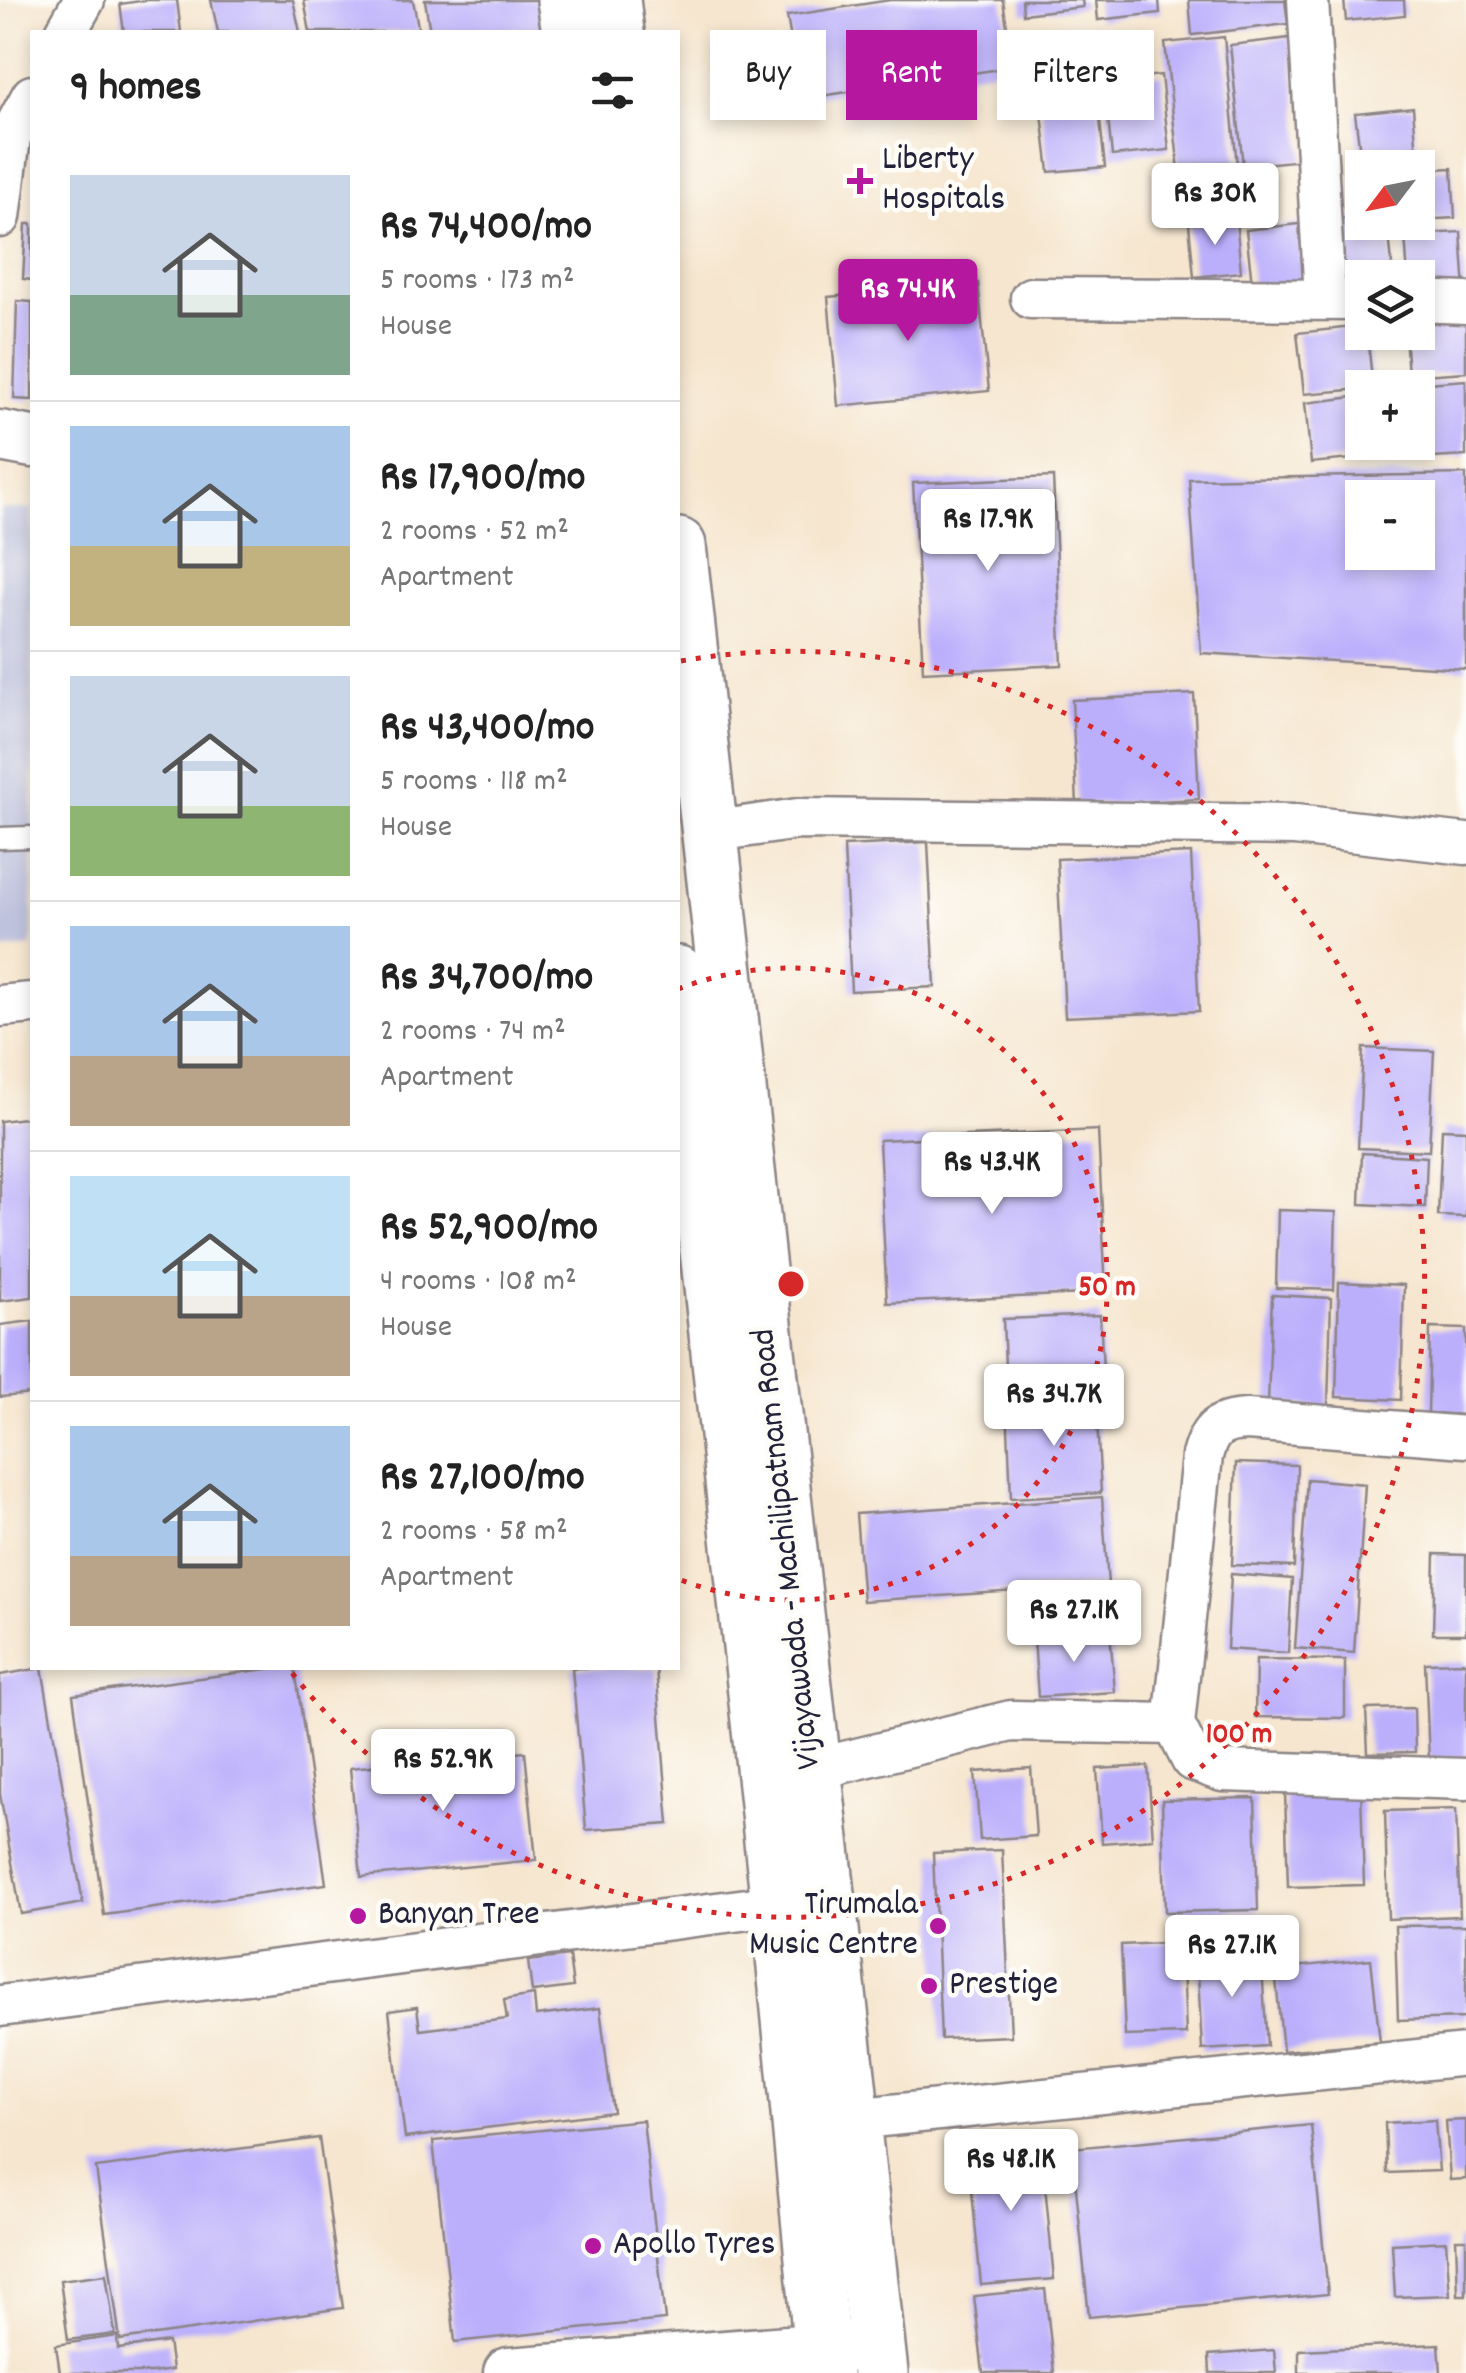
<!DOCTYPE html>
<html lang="en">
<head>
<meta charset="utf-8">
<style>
  body { margin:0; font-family:Dekko,sans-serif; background:#f2f2f2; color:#222; height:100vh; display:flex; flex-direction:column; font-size:38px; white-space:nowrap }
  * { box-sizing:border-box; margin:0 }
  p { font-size:32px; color:#767676 }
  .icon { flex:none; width:55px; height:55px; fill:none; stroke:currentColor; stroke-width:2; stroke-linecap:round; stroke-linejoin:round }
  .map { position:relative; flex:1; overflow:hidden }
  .side { position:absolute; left:30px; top:30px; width:650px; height:1640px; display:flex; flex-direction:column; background:#fff; border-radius:0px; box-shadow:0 5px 15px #0003 }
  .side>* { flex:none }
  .top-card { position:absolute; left:710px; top:30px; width:605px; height:90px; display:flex; gap:20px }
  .needle { width:65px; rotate:238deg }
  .fabs { position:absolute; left:1345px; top:150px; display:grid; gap:20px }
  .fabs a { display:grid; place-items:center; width:90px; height:90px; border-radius:0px; background:#fff; box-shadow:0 5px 15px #0003; font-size:50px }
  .price { position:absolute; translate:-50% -85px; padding:0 22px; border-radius:10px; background:#fff; color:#222; font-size:32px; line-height:65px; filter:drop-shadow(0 2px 5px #0008) }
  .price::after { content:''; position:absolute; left:50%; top:60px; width:30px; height:22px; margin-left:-15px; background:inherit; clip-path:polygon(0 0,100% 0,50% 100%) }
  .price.active { background:#b5179e; color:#fff }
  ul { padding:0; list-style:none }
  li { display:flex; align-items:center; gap:30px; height:250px; padding:0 40px }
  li+li { border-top:2px solid #e0e0e0 }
  li span { display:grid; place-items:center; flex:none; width:280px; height:200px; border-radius:0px; color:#555 }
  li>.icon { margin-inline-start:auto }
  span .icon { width:120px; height:120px; fill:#fffc; stroke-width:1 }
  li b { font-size:42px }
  h2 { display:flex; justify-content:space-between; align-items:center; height:120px; padding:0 40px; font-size:42px }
  .tag { padding:0 35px; border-radius:0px; background:#fff; box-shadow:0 5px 15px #0003; font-size:35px; line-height:90px }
  .tag.active { background:#b5179e; color:#fff }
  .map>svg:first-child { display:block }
  .industrial { fill:#bfc2dd }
  .building { fill:#bbaffc; fill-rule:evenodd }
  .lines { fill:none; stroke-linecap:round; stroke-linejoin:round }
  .service-casing { stroke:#8c8485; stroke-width:25 }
  .minor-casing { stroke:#8c8485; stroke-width:45 }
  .tertiary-casing { stroke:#8c8485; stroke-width:55 }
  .trunk-casing { stroke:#8c8485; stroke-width:60 }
  .service { stroke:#fff; stroke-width:20 }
  .minor { stroke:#fff; stroke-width:40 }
  .tertiary { stroke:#fff; stroke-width:50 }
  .trunk { stroke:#fff; stroke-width:55 }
  .ring { fill:none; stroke:#d62828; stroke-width:5; stroke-dasharray:5 10 }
  .poi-dot { fill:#b5179e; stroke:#fdfcf7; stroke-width:4 }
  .labels { text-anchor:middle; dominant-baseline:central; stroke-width:9; stroke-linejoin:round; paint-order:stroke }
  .poi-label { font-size:35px; fill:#22223b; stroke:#fdfcf7; text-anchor:start }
  .street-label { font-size:35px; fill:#22223b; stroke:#fdfcf7 }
  .centre { fill:#d62828; stroke:#fdfcf7; stroke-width:5 }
  .ring-label { font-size:30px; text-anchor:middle; font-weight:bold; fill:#d62828; stroke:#fdfcf7; stroke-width:9; stroke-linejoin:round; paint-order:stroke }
</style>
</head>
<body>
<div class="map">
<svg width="1466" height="2373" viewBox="0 0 1466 2373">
  <rect width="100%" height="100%" fill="#fdfcf7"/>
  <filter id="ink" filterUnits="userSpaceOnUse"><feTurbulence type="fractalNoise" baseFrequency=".01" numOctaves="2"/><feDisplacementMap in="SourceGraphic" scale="20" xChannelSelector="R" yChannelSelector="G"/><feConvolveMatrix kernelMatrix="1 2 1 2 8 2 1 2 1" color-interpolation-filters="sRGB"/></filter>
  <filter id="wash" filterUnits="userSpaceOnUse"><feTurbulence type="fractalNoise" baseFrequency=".0048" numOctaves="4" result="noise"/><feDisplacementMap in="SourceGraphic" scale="40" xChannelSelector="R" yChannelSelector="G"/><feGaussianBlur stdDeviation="2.25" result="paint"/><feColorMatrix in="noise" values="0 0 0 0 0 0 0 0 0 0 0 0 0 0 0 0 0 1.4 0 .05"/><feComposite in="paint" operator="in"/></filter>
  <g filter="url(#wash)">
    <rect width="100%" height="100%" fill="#f6e6cf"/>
    <path class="industrial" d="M0 509H32V947L0 950Z"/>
    <g id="blocks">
      <g class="building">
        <path d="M147 0H177L181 32H124L120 4Z"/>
        <path d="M211 0H293L300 32H218Z"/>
        <path d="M304 0H413L419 32H310Z"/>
        <path d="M425 0H544L549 29 525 32H430Z"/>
        <path d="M890 0H1003L1013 67 801 99 787 16Z"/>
        <path d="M1022 0H1082L1083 7 1023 14Z"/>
        <path d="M1096 0H1159L1160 13 1098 20Z"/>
        <path d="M1189 0H1285L1288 24 1192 35Z"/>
        <path d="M1344 0H1404L1405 15 1346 21Z"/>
        <path d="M1224 37 1237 165 1179 171 1165 43Z"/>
        <path d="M1290 38 1303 160 1243 166 1230 45Z"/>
        <path d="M1161 75 1169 150 1112 156 1104 81Z"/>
        <path d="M1096 83 1105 167 1049 172 1039 89Z"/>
        <path d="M1413 107 1417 155 1361 161 1355 113Z"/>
        <path d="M1452 168 1455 218 1418 220V170Z"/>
        <path d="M1362 217V222H1388L1393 276 1340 281 1333 220Z"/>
        <path d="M1236 219 1241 272 1194 277 1189 224Z"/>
        <path d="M26 224H32V280L23 279Z"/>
        <path d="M1299 224 1305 286 1253 292 1246 230Z"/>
        <path d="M1461 232 1465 291 1418 294V278H1408L1405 235Z"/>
        <path d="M978 283 989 391 838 406 828 297Z"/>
        <path d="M17 301 32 302V400L14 399Z"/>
        <path d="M1466 317V372L1408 376 1405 332H1418V320Z"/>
        <path d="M1362 326V332H1367L1373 388 1304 394 1297 333Z"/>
        <path d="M1466 380V456L1414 459 1412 442H1418V388H1402V385Z"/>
        <path d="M1362 396V442H1381L1382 456 1311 463 1305 403Z"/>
        <path d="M1466 474V669L1201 653 1189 479ZM1362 498H1418V552H1362Z"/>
        <path d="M1053 477 1062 665 923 672 913 483Z"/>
        <path d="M1194 694 1199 799 1077 805 1072 700Z"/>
        <path d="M928 842 935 987 851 991 844 846Z"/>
        <path d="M1191 853 1199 1011 1065 1017 1057 859Z"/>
        <path d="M1363 1048 1434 1051 1429 1151 1358 1148Z"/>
        <path d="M32 1117V1297L0 1301V1121Z"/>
        <path d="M1442 1129 1466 1130V1217L1438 1216Z"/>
        <path d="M1098 1130 1106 1293 887 1303 879 1140Z"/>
        <path d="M1362 1153 1427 1157 1425 1207 1360 1204Z"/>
        <path d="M1278 1210 1336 1212 1334 1290 1276 1288Z"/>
        <path d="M1339 1282 1404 1285 1401 1400 1336 1397Z"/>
        <path d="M1272 1295 1331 1298 1328 1407 1268 1404Z"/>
        <path d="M1100 1315 1104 1386 1006 1390 1003 1319Z"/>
        <path d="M32 1321V1394L0 1397V1325Z"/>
        <path d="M1430 1328 1466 1329V1415L1428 1413Z"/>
        <path d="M1096 1401 1101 1493 1011 1498 1007 1405Z"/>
        <path d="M1236 1463 1297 1465 1294 1567 1232 1565Z"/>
        <path d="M1307 1479 1365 1484 1354 1653 1295 1648Z"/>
        <path d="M1102 1497 1108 1585 863 1601 856 1514Z"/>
        <path d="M1435 1554 1466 1555V1634H1433Z"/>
        <path d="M1231 1574 1292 1579 1288 1653 1227 1649Z"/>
        <path d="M1110 1632 1115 1692 1038 1697 1034 1638Z"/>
        <path d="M1256 1659 1345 1660V1718L1255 1717Z"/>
        <path d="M1466 1662V1758L1429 1759 1425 1663Z"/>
        <path d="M42 1668 83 1903 21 1914 0 1794V1675Z"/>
        <path d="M275 1668H295L326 1884 104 1915 73 1695Z"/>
        <path d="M572 1668H656L669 1824 586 1830Z"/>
        <path d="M1414 1708 1415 1752 1368 1753 1366 1709Z"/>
        <path d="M525 1752 536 1860 361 1877 350 1768Z"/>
        <path d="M1148 1766 1153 1839 1102 1843 1097 1769Z"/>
        <path d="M1031 1768 1036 1836 980 1840 975 1772Z"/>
        <path d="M1361 1791 1364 1885 1288 1887 1285 1792Z"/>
        <path d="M1255 1798 1258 1910 1165 1912 1162 1800Z"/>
        <path d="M1456 1809 1460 1916 1388 1919 1385 1811Z"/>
        <path d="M1002 1850 1011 2036 941 2039 933 1853Z"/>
        <path d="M1466 1925V2018L1398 2020 1395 1926Z"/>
        <path d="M1182 1942 1186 2034 1125 2036 1121 1945Z"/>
        <path d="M1261 1951 1267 2046 1202 2050 1197 1954Z"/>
        <path d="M569 1956 573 1987 532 1992 528 1961Z"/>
        <path d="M1371 1959 1380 2042 1283 2051 1275 1969Z"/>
        <path d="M534 1995 536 2016 600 2008 613 2112 405 2138 389 2011 417 2007 420 2030 507 2019 504 2000Z"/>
        <path d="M643 2120 665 2320 455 2342 433 2141Z"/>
        <path d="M1435 2120 1439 2171 1387 2173 1385 2123Z"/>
        <path d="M1466 2120V2179L1450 2180 1446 2121Z"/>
        <path d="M1311 2125 1328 2294 1089 2317 1072 2148Z"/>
        <path d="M319 2138 343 2308 120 2340 96 2168Z"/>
        <path d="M1041 2143 1054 2279 981 2285 968 2150Z"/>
        <path d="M1456 2239H1466V2295H1458Z"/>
        <path d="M1446 2241 1450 2295 1395 2297 1392 2244Z"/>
        <path d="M106 2274 115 2334 68 2340 60 2280Z"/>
        <path d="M1045 2289 1054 2373H983L974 2296Z"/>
        <path d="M117 2336 118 2349 168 2342 172 2370 152 2373H60L56 2345Z"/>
        <path d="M1439 2344 1441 2373H1299V2350Z"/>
        <path d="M1274 2350 1276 2373H1210L1209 2355Z"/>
      </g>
    </g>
  </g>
  <g filter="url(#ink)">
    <use href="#blocks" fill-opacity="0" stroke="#8c8485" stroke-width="2.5"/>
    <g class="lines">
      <defs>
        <path id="service" d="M0 838 32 837"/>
        <g id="minor">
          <path d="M1308 0 1325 298"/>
          <path d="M66 32 84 0"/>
          <path d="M0 217 10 137 32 96"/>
          <path d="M1031 298 1362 300"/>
          <path d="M1418 301 1466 303"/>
          <path d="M709 832 798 819 1295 825 1466 844"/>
          <path d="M0 1006 32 1003"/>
          <path d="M1466 1437 1247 1420C1219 1421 1209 1429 1202 1456L1174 1724 1192 1760 1222 1771 1466 1779"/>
          <path d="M812 1770 1011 1721 1174 1724"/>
          <path d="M0 2006 779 1905"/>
          <path d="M853 2119 1466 2055"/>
        </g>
        <g id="tertiary">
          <path d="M0 436 32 442"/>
          <path d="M509 2373 863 2345"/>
        </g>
        <g id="trunk">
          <path d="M565 0 570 32"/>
          <path d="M612 0 616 32"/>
          <path d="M678 546 880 2373"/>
          <path d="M678 974 779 1905 824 2373"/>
        </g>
      </defs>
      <use href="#service" class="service-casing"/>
      <use href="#minor" class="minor-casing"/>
      <use href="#tertiary" class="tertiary-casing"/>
      <use href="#trunk" class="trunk-casing"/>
      <use href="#service" class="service"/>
      <use href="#minor" class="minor"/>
      <use href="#tertiary" class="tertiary"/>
      <use href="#trunk" class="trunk"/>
    </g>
  </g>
  <g class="ring">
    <path d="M678 989A316 316 0 1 1 678 1579"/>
    <path d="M681 661A633 633 0 1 1 289 1669"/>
  </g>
  <g class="poi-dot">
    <path d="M855 166h10v10h10v10h-10v10h-10v-10h-10v-10h10z"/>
    <circle cx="358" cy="1916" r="10"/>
    <circle cx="938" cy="1926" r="10"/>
    <circle cx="929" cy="1986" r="10"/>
    <circle cx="593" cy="2246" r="10"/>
  </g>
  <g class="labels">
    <g class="poi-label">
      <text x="882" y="161">Liberty<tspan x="882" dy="40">Hospitals</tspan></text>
      <text x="918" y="1906" text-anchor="end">Tirumala<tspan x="918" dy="40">Music Centre</tspan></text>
      <text x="378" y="1916">Banyan Tree</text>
      <text x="949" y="1986">Prestige</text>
      <text x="613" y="2246">Apollo Tyres</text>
    </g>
    <g class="street-label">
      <text transform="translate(788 1549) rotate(-96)">Vijayawada - Machilipatnam Road</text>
    </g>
  </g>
  <circle cx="791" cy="1284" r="15" class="centre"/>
  <g class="ring-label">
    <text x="1107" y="1295">50 m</text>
    <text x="1239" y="1742">100 m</text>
  </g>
</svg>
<div class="fabs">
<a><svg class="needle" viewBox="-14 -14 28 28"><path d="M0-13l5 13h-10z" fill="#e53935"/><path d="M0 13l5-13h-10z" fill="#767676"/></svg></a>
<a><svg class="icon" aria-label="layers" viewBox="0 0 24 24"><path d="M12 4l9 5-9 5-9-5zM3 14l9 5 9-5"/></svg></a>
<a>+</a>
<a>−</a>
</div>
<b class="price" style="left:1215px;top:248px">Rs 30K</b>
<b class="price active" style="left:908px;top:344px">Rs 74.4K</b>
<b class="price" style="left:988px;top:574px">Rs 17.9K</b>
<b class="price" style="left:992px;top:1217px">Rs 43.4K</b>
<b class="price" style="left:1054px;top:1449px">Rs 34.7K</b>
<b class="price" style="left:1074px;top:1665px">Rs 27.1K</b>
<b class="price" style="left:443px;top:1814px">Rs 52.9K</b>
<b class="price" style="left:1232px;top:2000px">Rs 27.1K</b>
<b class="price" style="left:1011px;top:2214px">Rs 48.1K</b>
<div class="top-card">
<a class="tag">Buy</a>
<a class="tag active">Rent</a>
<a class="tag">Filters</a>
</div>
<section class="side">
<h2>9 homes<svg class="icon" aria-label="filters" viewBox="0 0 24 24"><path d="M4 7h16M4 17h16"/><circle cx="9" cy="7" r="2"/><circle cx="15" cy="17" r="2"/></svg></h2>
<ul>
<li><span style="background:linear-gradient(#c9d6e8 60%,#7fa58c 0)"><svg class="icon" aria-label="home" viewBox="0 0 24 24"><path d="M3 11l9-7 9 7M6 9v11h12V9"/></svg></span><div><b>Rs 74,400/mo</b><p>5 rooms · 173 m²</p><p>House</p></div></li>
<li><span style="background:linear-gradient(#a9c7e8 60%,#c2b280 0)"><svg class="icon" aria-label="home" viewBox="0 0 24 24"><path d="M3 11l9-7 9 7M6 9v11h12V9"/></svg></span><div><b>Rs 17,900/mo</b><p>2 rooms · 52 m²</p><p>Apartment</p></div></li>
<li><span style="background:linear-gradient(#c9d6e8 65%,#8fb573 0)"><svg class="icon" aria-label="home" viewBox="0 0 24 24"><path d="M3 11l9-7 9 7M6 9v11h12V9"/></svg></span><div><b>Rs 43,400/mo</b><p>5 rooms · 118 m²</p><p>House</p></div></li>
<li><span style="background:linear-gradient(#a9c7e8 65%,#b9a48a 0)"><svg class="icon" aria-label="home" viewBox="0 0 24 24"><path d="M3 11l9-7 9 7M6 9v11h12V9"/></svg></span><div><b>Rs 34,700/mo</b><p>2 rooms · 74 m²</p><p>Apartment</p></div></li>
<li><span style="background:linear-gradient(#bfe0f5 60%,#b9a48a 0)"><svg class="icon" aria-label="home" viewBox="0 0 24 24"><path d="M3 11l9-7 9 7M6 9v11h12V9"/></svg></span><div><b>Rs 52,900/mo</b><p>4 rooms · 108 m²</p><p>House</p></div></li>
<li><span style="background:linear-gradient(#a9c7e8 65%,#b9a48a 0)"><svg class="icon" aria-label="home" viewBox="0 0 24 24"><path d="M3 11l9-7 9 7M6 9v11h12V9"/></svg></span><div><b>Rs 27,100/mo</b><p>2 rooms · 58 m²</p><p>Apartment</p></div></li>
</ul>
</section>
</div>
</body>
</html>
